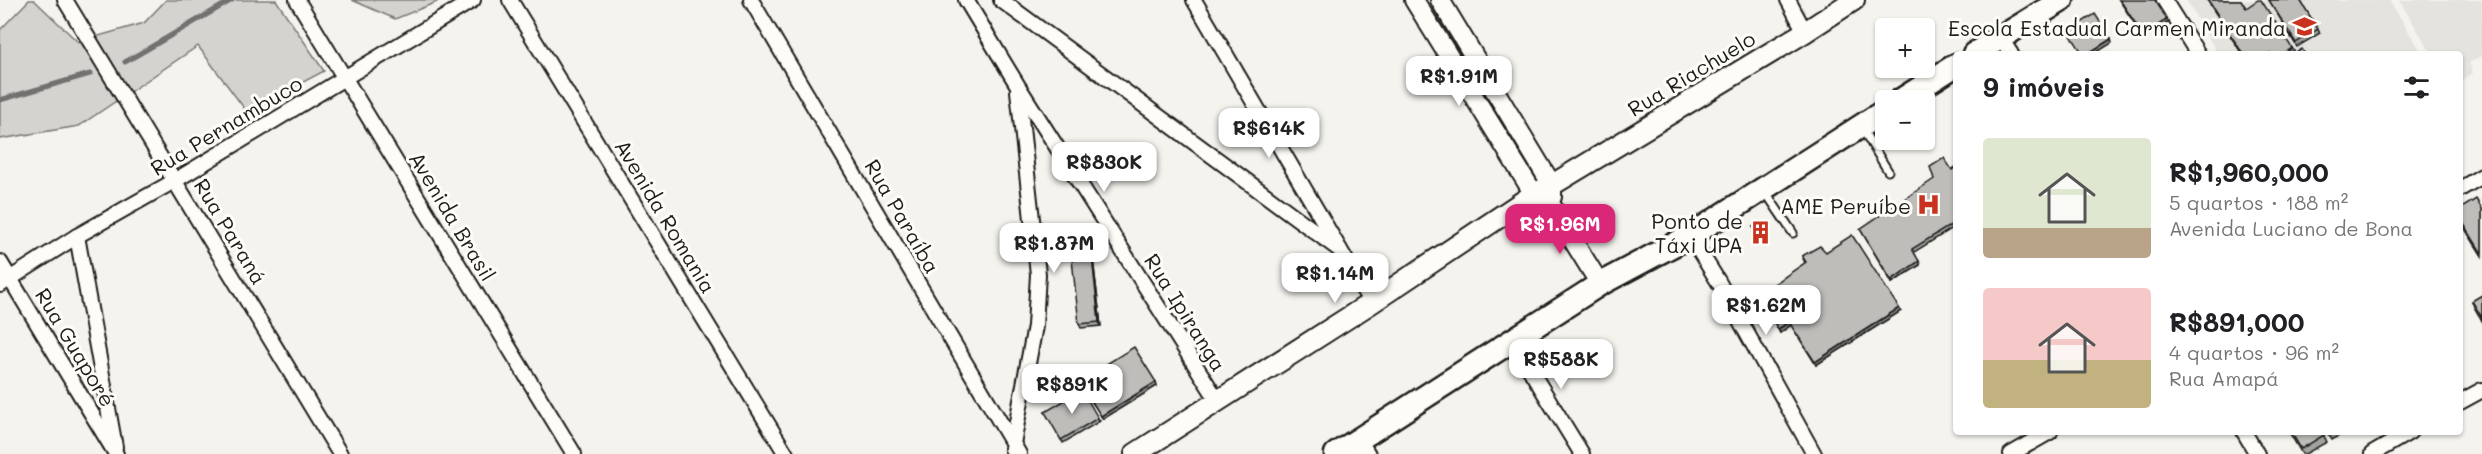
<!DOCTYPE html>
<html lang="pt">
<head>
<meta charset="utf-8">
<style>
  body { margin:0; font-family:Mali,sans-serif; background:#f2f2f2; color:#202124; height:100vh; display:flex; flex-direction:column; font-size:22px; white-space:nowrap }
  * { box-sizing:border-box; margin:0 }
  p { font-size:20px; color:#757577 }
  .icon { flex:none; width:33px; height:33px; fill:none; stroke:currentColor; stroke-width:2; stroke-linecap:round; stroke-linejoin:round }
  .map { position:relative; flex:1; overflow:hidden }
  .panel { position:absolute; left:1953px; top:51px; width:510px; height:384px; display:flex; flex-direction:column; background:#fff; border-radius:6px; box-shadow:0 2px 4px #0004 }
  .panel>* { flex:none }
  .controls { position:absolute; left:1875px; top:18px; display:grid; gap:12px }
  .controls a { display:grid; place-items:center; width:60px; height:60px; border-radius:6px; background:#fff; box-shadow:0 2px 4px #0004; font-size:30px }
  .price { position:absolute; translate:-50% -51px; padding:0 14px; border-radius:12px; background:#fff; color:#222; font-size:20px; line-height:39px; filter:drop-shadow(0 2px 3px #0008) }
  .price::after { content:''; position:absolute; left:50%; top:36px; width:18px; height:14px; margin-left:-9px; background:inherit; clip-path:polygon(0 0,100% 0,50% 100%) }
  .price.selected { background:#db2777; color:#fff }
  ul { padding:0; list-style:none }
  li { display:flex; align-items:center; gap:18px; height:150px; padding:0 30px }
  li span { display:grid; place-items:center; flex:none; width:168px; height:120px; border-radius:6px; color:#555 }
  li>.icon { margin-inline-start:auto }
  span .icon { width:72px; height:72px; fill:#fffc; stroke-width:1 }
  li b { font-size:26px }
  h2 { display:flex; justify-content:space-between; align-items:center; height:72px; padding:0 30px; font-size:26px }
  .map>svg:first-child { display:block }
  .built { fill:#e4e3de }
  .green { fill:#d4d3cf; stroke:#787876; stroke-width:1.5 }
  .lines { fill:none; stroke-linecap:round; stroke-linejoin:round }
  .stream { stroke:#72716f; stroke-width:5 }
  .service-casing { stroke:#1c1c1c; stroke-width:11 }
  .minor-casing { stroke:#1c1c1c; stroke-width:18 }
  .tertiary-casing { stroke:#1c1c1c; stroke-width:22 }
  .secondary-casing { stroke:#1c1c1c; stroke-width:24 }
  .primary-casing { stroke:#1c1c1c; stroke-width:27 }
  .service { stroke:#fdfcf7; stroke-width:7 }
  .minor { stroke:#fdfcf7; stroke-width:14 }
  .tertiary { stroke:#fdfcf7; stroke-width:18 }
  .secondary { stroke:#fdfcf7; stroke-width:20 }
  .primary { stroke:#fdfcf7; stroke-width:22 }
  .wall { fill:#a3a3a0; stroke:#1c1c1c; stroke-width:1.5 }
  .shaded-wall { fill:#858482; stroke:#1c1c1c; stroke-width:1.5 }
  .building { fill:#bebdba; stroke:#1c1c1c; stroke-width:1.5 }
  .labels { text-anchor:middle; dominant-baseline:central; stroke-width:6; stroke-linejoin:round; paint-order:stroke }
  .poi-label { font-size:21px; fill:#1c1c1c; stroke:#fdfcf7; text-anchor:end }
  .street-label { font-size:21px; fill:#1c1c1c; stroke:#fdfcf7 }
</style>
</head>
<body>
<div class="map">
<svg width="2482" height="454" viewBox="0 0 2482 454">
  <rect width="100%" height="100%" fill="#f4f3ee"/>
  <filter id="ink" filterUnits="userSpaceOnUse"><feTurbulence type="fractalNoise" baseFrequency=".0167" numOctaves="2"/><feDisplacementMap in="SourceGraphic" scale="12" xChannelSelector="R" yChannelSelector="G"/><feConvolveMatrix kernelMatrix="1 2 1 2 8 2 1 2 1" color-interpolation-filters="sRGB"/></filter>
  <g filter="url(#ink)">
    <g class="built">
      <path d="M2186 0H2389L2423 54H2218Z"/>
      <path d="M2399 0H2482V56L2469 63 2473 73 2460 81V54H2432Z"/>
    </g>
    <g class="green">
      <path d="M29 0H34L78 42 144 23 166 0H276L324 71 247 112 198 46 79 126 0 139V30Z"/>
      <path d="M352 0H437V2L395 19Z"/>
    </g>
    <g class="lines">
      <g class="stream">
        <path d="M125 62 232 0"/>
        <path d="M0 100 90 74"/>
      </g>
      <defs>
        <g id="service">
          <path d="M1863 130 1888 171"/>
          <path d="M1766 193 1793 233"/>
        </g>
        <g id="minor">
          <path d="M65 0 340 454"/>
          <path d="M297 0 574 454"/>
          <path d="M510 0 786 454"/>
          <path d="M751 0 1019 454"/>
          <path d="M966 0 1018 86 1218 401"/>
          <path d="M1001 0 1340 250"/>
          <path d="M1194 0 1371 303"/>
          <path d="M1788 0 1805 32"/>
          <path d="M2164 0 2198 54"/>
          <path d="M2000 37 2011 54"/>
          <path d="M2460 189 2482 176"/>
          <path d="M77 236 115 447"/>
          <path d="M1690 236 1718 281 1814 454"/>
          <path d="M0 262 116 454"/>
          <path d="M0 285 77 236 176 180 473 0"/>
          <path d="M1513 342 1582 454"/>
          <path d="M2460 402 2482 390"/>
          <path d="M2244 432 2257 454"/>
          <path d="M1359 439 1368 454"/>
          <path d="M1012 449 1035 326 1038 274 1018 91"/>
          <path d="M2011 454 2050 432"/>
          <path d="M2372 454 2410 432"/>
        </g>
        <g id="tertiary">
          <path d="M1414 0 1534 194 1551 205 1600 284"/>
          <path d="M1440 0 1552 185V197"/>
        </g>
        <path id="secondary" d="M1135 454 1371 303 1534 194 1552 185 1805 32 1854 0"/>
        <g id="primary">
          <path d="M1974 54 2062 0"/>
          <path d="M1901 100 1956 65"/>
          <path d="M1336 454 1600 284 1690 236 1886 110"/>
        </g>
      </defs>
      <use href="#service" class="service-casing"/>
      <use href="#minor" class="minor-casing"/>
      <use href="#tertiary" class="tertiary-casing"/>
      <use href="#secondary" class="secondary-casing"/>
      <use href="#primary" class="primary-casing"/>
      <use href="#service" class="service"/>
      <use href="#minor" class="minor"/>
      <use href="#tertiary" class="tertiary"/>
      <use href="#secondary" class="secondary"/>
      <use href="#primary" class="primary"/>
    </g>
    <g class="wall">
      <path d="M2119 0 2169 22 2144 38Z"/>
      <path d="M2207 0H2241L2246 8 2292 48 2294 51 2290 54H2242Z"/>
      <path d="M2269 0H2300L2320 33 2297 47Z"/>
      <path d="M1956 167V226L1914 252 1920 265 1892 283 1860 229Z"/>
      <path d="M2460 209H2482V256L2460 221Z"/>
      <path d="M1753 227 1766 229 1767 232 1759 236 1755 231Z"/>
      <path d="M1091 248 1092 251 1101 326 1081 328 1079 324Z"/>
      <path d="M1826 252 1901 311 1816 365 1791 325 1780 333 1767 310 1777 303 1770 287 1805 263 1802 256Z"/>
      <path d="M2482 295V321L2474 307 2472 301Z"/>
      <path d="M1079 381 1156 382 1157 386 1103 419Z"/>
      <path d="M1045 412 1098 418 1100 421 1063 443Z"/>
      <path d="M2289 432H2322L2327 442 2305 454H2302Z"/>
      <path d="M2327 432H2346L2332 440Z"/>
    </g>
    <g class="shaded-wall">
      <path d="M2167 19 2169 22 2144 38 2143 35Z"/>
      <path d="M2111 39 2112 43 2094 54H2087Z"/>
      <path d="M2292 48 2294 51 2290 54H2283Z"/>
      <path d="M1091 248 1092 251 1101 326 1099 322Z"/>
      <path d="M1919 261 1920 265 1892 283 1891 280Z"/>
      <path d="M1899 308 1901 311 1816 365 1815 362Z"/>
      <path d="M1789 322 1791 325 1780 333 1778 329Z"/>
      <path d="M1156 382 1157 386 1103 419 1101 416Z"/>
    </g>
    <g class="building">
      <path d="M2120 0H2155L2167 19 2143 35Z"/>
      <path d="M2208 0H2241L2246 8 2258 0H2261L2292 48 2283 54H2243Z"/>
      <path d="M2269 0H2300L2318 29 2296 43Z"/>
      <path d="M2095 14 2111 39 2087 54H2083L2068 31Z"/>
      <path d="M2302 49 2305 54H2294Z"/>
      <path d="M1944 158 1952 170 1956 167V222L1912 249 1919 261 1891 280 1860 229 1934 179 1930 167Z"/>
      <path d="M2476 199 2482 209V252H2481L2460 218V209Z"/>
      <path d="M1762 223 1766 229 1758 233 1753 227Z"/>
      <path d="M1852 235 1899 308 1815 362 1789 322 1778 329 1767 310 1777 302 1770 287 1806 262 1802 256 1820 246 1826 252Z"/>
      <path d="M1091 248 1099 322 1079 324 1071 250Z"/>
      <path d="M2482 295V318L2472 301Z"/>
      <path d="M1134 347 1156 382 1101 416 1079 381Z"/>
      <path d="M1082 390 1098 418 1061 440 1045 412Z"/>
      <path d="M2291 432H2322L2324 435 2301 449Z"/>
    </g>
  </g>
  <defs>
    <symbol id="school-bare" viewBox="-9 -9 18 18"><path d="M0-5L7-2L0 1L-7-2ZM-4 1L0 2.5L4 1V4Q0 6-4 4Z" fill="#c8321e" stroke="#fdfcf7" stroke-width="2.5" paint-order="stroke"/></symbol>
    <symbol id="hospital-bare" viewBox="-9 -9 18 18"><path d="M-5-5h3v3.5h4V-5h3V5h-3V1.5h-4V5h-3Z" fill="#c8321e" stroke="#fdfcf7" stroke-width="2.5" paint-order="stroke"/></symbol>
    <symbol id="building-bare" viewBox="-9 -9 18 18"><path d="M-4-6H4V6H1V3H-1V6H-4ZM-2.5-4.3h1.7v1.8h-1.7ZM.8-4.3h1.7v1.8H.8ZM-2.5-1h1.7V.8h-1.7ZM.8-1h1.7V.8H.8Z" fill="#c8321e" stroke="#fdfcf7" stroke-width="2.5" paint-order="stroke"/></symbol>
  </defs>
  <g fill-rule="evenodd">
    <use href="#school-bare" x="2288" y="10" width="33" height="33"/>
    <use href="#hospital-bare" x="1912" y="188" width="33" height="33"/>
    <use href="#building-bare" x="1744" y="216" width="33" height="33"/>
  </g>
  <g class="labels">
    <g class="poi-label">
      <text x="2286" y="27">Escola Estadual Carmen Miranda</text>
      <text x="1911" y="205">AME Peruíbe</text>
      <text x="1743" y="220">Ponto de<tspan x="1743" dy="24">Táxi UPA</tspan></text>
    </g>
    <g class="street-label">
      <text transform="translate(1691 73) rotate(-31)">Rua Riachuelo</text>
      <text transform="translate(226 125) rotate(-31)">Rua Pernambuco</text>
      <text transform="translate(453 216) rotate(59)">Avenida Brasil</text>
      <text transform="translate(666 216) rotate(59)">Avenida Romania</text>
      <text transform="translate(903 216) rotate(60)">Rua Paraíba</text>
      <text transform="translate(231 231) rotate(59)">Rua Paraná</text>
      <text transform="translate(1186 312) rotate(58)">Rua Ipiranga</text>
      <text transform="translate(76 347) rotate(59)">Rua Guaporé</text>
    </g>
  </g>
</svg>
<div class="controls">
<a>+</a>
<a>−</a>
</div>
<b class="price" style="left:1459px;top:107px">R$1.91M</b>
<b class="price" style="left:1269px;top:159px">R$614K</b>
<b class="price" style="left:1104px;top:193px">R$830K</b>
<b class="price selected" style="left:1560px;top:255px">R$1.96M</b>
<b class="price" style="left:1054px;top:274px">R$1.87M</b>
<b class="price" style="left:1335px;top:304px">R$1.14M</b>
<b class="price" style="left:1766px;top:336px">R$1.62M</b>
<b class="price" style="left:1561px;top:390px">R$588K</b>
<b class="price" style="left:1072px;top:415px">R$891K</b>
<section class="panel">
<h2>9 imóveis<svg class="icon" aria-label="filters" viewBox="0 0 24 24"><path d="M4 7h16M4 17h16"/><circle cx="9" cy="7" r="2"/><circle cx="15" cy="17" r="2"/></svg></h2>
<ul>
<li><span style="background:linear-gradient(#dfe7d0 75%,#b9a48a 0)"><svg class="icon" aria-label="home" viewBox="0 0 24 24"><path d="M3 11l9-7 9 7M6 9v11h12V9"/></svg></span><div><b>R$1,960,000</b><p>5 quartos · 188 m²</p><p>Avenida Luciano de Bona</p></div></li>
<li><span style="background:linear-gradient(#f6c9c9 60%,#c2b280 0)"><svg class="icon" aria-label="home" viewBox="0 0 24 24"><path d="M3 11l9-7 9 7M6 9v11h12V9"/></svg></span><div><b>R$891,000</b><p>4 quartos · 96 m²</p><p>Rua Amapá</p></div></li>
</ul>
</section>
</div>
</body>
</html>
